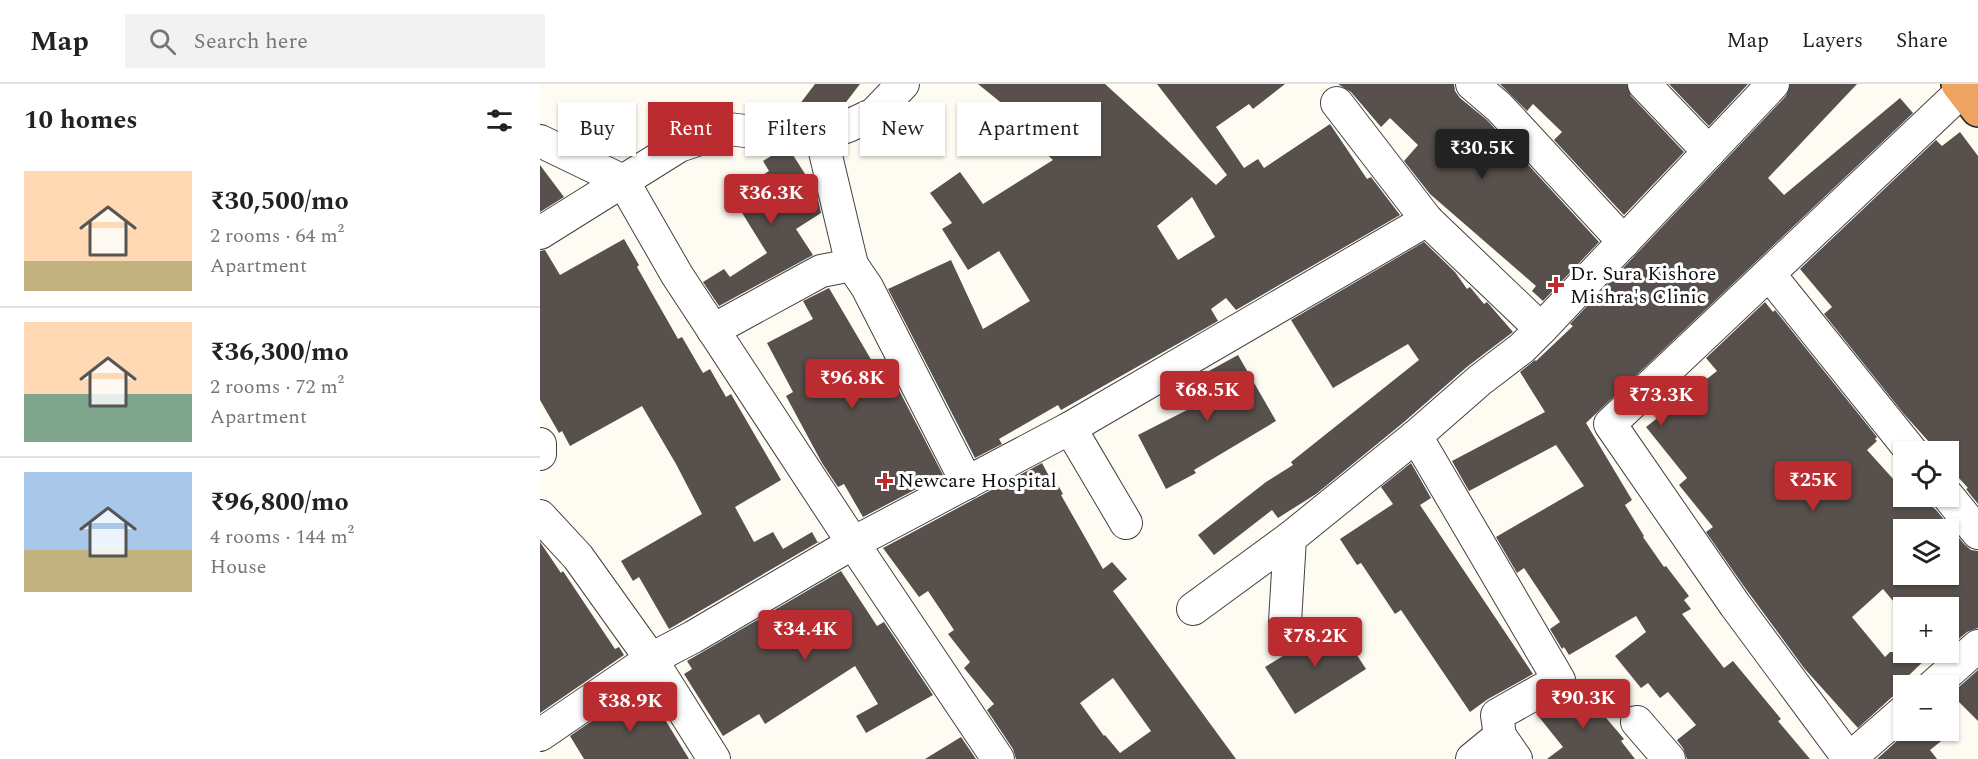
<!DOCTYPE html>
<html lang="en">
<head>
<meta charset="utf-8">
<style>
  body { margin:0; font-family:Spectral,serif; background:#f2f2f2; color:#222; height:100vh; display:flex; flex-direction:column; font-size:22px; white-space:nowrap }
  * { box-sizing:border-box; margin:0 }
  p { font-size:20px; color:#767676 }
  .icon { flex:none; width:33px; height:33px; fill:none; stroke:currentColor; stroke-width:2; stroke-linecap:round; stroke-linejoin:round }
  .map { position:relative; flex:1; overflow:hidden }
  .sheet { display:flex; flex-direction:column; background:#fff; width:540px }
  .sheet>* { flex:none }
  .guide { position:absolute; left:18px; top:18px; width:570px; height:54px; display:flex; gap:12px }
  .tools { position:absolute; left:1353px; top:357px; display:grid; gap:12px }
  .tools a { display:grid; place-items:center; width:66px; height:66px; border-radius:0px; background:#fff; box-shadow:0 2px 4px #0004; font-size:30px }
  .price { position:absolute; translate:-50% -51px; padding:0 14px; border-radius:6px; background:#ba2c30; color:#fff; font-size:20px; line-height:39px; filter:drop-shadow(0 2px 3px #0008) }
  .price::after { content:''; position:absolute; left:50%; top:36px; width:18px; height:14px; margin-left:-9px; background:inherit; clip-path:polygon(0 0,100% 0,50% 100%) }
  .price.selected { background:#222; color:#fff }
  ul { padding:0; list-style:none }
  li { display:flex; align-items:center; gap:18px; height:150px; padding:0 24px }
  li+li { border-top:2px solid #e0e0e0 }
  li span { display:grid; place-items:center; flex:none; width:168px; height:120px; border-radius:0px; color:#555 }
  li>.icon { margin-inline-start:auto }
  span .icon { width:72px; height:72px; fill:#fffc; stroke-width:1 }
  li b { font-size:26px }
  h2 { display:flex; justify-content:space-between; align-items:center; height:72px; padding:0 24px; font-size:26px }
  .tag { padding:0 21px; border-radius:0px; background:#fff; box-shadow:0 2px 4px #0004; font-size:21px; line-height:54px }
  .tag.selected { background:#ba2c30; color:#fff }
  header { display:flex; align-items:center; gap:36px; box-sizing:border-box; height:84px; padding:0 30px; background:#fff; border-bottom:2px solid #e0e0e0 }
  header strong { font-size:28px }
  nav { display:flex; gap:33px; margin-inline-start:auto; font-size:21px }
  .search { width:420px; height:54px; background:#f2f2f2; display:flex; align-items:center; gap:15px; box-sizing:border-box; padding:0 21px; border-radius:0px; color:#767676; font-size:22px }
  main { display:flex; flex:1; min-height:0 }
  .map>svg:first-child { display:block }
  .building { fill:#57504c; fill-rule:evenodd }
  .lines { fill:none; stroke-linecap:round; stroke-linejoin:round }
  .minor-casing { stroke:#424242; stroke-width:34 }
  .highway-casing { stroke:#202020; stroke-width:36 }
  .minor { stroke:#fff; stroke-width:32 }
  .highway { stroke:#eea460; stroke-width:33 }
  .poi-dot { fill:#ba2c30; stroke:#fff; stroke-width:2 }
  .labels { text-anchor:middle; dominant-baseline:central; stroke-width:6; stroke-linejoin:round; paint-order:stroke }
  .poi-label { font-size:20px; fill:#0f0f0f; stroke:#fff; text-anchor:start }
</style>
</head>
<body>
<header>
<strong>Map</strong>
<div class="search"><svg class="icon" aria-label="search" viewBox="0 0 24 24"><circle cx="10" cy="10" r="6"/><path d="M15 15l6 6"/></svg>Search here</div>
<nav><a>Map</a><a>Layers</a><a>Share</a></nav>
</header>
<main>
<section class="sheet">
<h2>10 homes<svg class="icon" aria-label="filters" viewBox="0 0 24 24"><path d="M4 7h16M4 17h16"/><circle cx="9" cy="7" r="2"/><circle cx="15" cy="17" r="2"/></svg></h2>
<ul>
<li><span style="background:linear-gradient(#ffd9b3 75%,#c2b280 0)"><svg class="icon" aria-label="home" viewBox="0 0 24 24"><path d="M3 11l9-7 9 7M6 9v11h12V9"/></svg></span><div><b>₹30,500/mo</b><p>2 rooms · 64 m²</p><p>Apartment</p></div></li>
<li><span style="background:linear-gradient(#ffd9b3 60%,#7fa58c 0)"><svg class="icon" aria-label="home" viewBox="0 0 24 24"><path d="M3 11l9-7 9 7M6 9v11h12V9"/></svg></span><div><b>₹36,300/mo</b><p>2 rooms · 72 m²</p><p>Apartment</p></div></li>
<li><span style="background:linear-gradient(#a9c7e8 65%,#c2b280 0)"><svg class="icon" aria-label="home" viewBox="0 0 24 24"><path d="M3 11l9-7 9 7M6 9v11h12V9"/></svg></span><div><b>₹96,800/mo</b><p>4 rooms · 144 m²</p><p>House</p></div></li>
</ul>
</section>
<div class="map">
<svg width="1438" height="675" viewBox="0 0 1438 675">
  <rect width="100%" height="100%" fill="#fefcf2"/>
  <g class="building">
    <path d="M275 0H320L300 26 278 33 265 32 256 25Z"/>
    <path d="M438 0H565L676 101 687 91 617 0H745L713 25 709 20 676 43 704 84 718 75 724 84 790 40 827 95 831 93 860 131 696 226 686 214 671 225 678 237 521 326 518 321 459 355 462 360 435 374 348 205 411 176 443 245 490 217 459 167 428 186 402 145 412 139 390 109 420 88 443 120 513 76 500 64 503 61 472 32 475 30ZM652 113 675 153 638 176 617 142Z"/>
    <path d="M798 0H914L915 7 920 14 947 36 1059 158 1003 217 992 207 996 202 890 110 864 77 878 61 850 34 841 43 811 8Z"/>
    <path d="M960 0H1087L1091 12 1144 68 1084 131 1014 56 1022 48 993 20 987 27Z"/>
    <path d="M1129 0H1208L1169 42Z"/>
    <path d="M1250 0H1317L1228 94 1244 111 1360 14 1373 29 1046 339 1092 416 1085 421 1104 452 1103 453 1124 483 1126 482 1149 512 1144 516 1151 525 1142 530 1184 584 1193 577 1241 635 1238 637 1270 675H1147L1143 664 1137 656 1156 641 1128 608 1120 614 1108 599 1101 604 1075 572 1106 548 1096 532 1029 571 1024 563 1022 565 1010 545 1020 538 984 484 977 489 956 453 1044 402 1016 361 929 407 912 377 1005 328 980 288 995 276 996 277 1033 242 1030 240 1246 12Z"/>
    <path d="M1420 48 1438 72V420L1426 405 1428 404 1408 382V368H1398L1364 330 1284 230 1292 223 1260 185 1396 56 1402 62Z"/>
    <path d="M239 67 251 68 276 107 281 129 256 145 273 171 179 222 163 198 184 185 190 193 227 169 191 111 229 87 223 77Z"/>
    <path d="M0 81 24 113 0 128Z"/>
    <path d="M84 155 99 181 97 183 138 255 142 253 163 289 170 285 186 313 191 310 241 396 195 423 214 458 233 448 243 465 272 448 278 459 280 457 129 545 99 493 93 497 81 477 162 430 136 380 102 322 30 362 22 347 19 349 0 316V167L5 166 20 191Z"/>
    <path d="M884 158 915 188 927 205 930 203 944 220 947 218 973 248 928 282 864 338 776 410 738 434 732 426 674 471 658 451 726 398 753 381 751 378 879 276 868 260 793 304 751 236Z"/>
    <path d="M289 204 339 289 348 285 403 391 323 433 304 400 298 403 282 379 246 312 253 308 227 259 273 235 263 217Z"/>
    <path d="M1225 218 1233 228 1235 226 1337 353 1335 355 1337 357 1327 366 1364 407V412H1368L1375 420 1383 414 1397 427 1424 460 1431 466 1438 467V544L1427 548 1408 564V524H1359L1343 505 1312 533 1345 573 1350 568H1393L1364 596V609L1352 613 1318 644 1264 584 1203 501 1166 448 1173 443 1139 401 1147 394 1106 343 1177 287 1166 274ZM1364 446H1408V490H1364Z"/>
    <path d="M698 271 736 337 654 386 656 389 626 405 598 351 649 325 638 304Z"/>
    <path d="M502 379 510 394 513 392 523 410 521 411 563 485 572 478 587 495 573 507 696 675H476L473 665 447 626 454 620 424 584 430 578 408 550 414 546 388 507 379 513 343 464ZM573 594 611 647 580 669 565 651 564 652 540 619Z"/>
    <path d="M871 379 891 414 880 421 993 590 948 615 930 628 861 526 855 530 821 479 817 481 800 455 853 420 841 403Z"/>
    <path d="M0 458 21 489 23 487 75 565 79 563 84 571 0 629Z"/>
    <path d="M301 487 337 542 344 538 393 611 326 649 316 632 338 620 315 582 225 640 219 630 183 652 144 590 152 585 147 577Z"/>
    <path d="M796 539 826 585 755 630 725 583Z"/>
    <path d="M1438 586V637L1411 610Z"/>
    <path d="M104 601 149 675H44L30 652Z"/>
    <path d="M1039 602 1084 655 1081 657 1095 675H1007L1023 663 999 633Z"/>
    <path d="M1369 646H1415L1390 666 1397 675H1337Z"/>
    <path d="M421 653 436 675H385Z"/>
  </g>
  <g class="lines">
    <defs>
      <g id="minor">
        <path d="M932 0 959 23 1084 158"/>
        <path d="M1104 0 1169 68"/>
        <path d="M797 19 887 136"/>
        <path d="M281 51 312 181"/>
        <path d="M0 57 83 97 137 191 313 459 458 675"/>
        <path d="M0 149 139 62 189 45 213 48 281 51 308 42 334 30 363 0"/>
        <path d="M1229 190 1372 368"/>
        <path d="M173 246 281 187 312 181 327 203 427 399"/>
        <path d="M530 344 586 439"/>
        <path d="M876 352 1019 596 957 631 960 652 976 675"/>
        <path d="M0 360V370"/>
        <path d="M1408 412 1438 449"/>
        <path d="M0 432 38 473 111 575 174 675"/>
        <path d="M653 525 750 454"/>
        <path d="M745 538 750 454 876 352 940 296 982 264 1001 245"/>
        <path d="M1393 602 1438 562"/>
        <path d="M1097 638 1129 675"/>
        <path d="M0 651 111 575 153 553 313 459 530 344 887 136 1001 245 1233 0"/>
        <path d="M932 675 960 652"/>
        <path d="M1309 675 1195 521 1070 340 1423 6"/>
        <path d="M1309 675 1364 627"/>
      </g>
      <path id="highway" d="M1418 0 1438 26"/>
    </defs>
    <use href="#minor" class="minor-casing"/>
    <use href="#highway" class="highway-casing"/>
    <use href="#minor" class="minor"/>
    <use href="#highway" class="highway"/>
  </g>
  <g class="poi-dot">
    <path d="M1013 192h6v6h6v6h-6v6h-6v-6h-6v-6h6z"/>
    <path d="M342 388h6v6h6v6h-6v6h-6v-6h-6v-6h6z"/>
  </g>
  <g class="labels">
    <g class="poi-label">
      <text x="1030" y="190">Dr. Sura Kishore<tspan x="1030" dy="23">Mishra's Clinic</tspan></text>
      <text x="358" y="397">Newcare Hospital</text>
    </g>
  </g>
</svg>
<div class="tools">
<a><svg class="icon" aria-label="locate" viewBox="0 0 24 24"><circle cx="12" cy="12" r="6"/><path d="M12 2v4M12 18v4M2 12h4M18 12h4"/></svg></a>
<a><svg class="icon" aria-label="layers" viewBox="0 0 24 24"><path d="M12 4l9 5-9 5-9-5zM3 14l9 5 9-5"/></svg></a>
<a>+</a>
<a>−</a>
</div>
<b class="price selected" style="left:942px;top:96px">₹30.5K</b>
<b class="price" style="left:231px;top:141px">₹36.3K</b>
<b class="price" style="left:312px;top:326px">₹96.8K</b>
<b class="price" style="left:667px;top:338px">₹68.5K</b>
<b class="price" style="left:1121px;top:343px">₹73.3K</b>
<b class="price" style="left:1273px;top:428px">₹25K</b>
<b class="price" style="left:265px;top:577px">₹34.4K</b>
<b class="price" style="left:775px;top:584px">₹78.2K</b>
<b class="price" style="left:1043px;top:646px">₹90.3K</b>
<b class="price" style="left:90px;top:649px">₹38.9K</b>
<div class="guide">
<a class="tag">Buy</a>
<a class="tag selected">Rent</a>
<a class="tag">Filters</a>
<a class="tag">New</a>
<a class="tag">Apartment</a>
</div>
</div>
</main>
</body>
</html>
